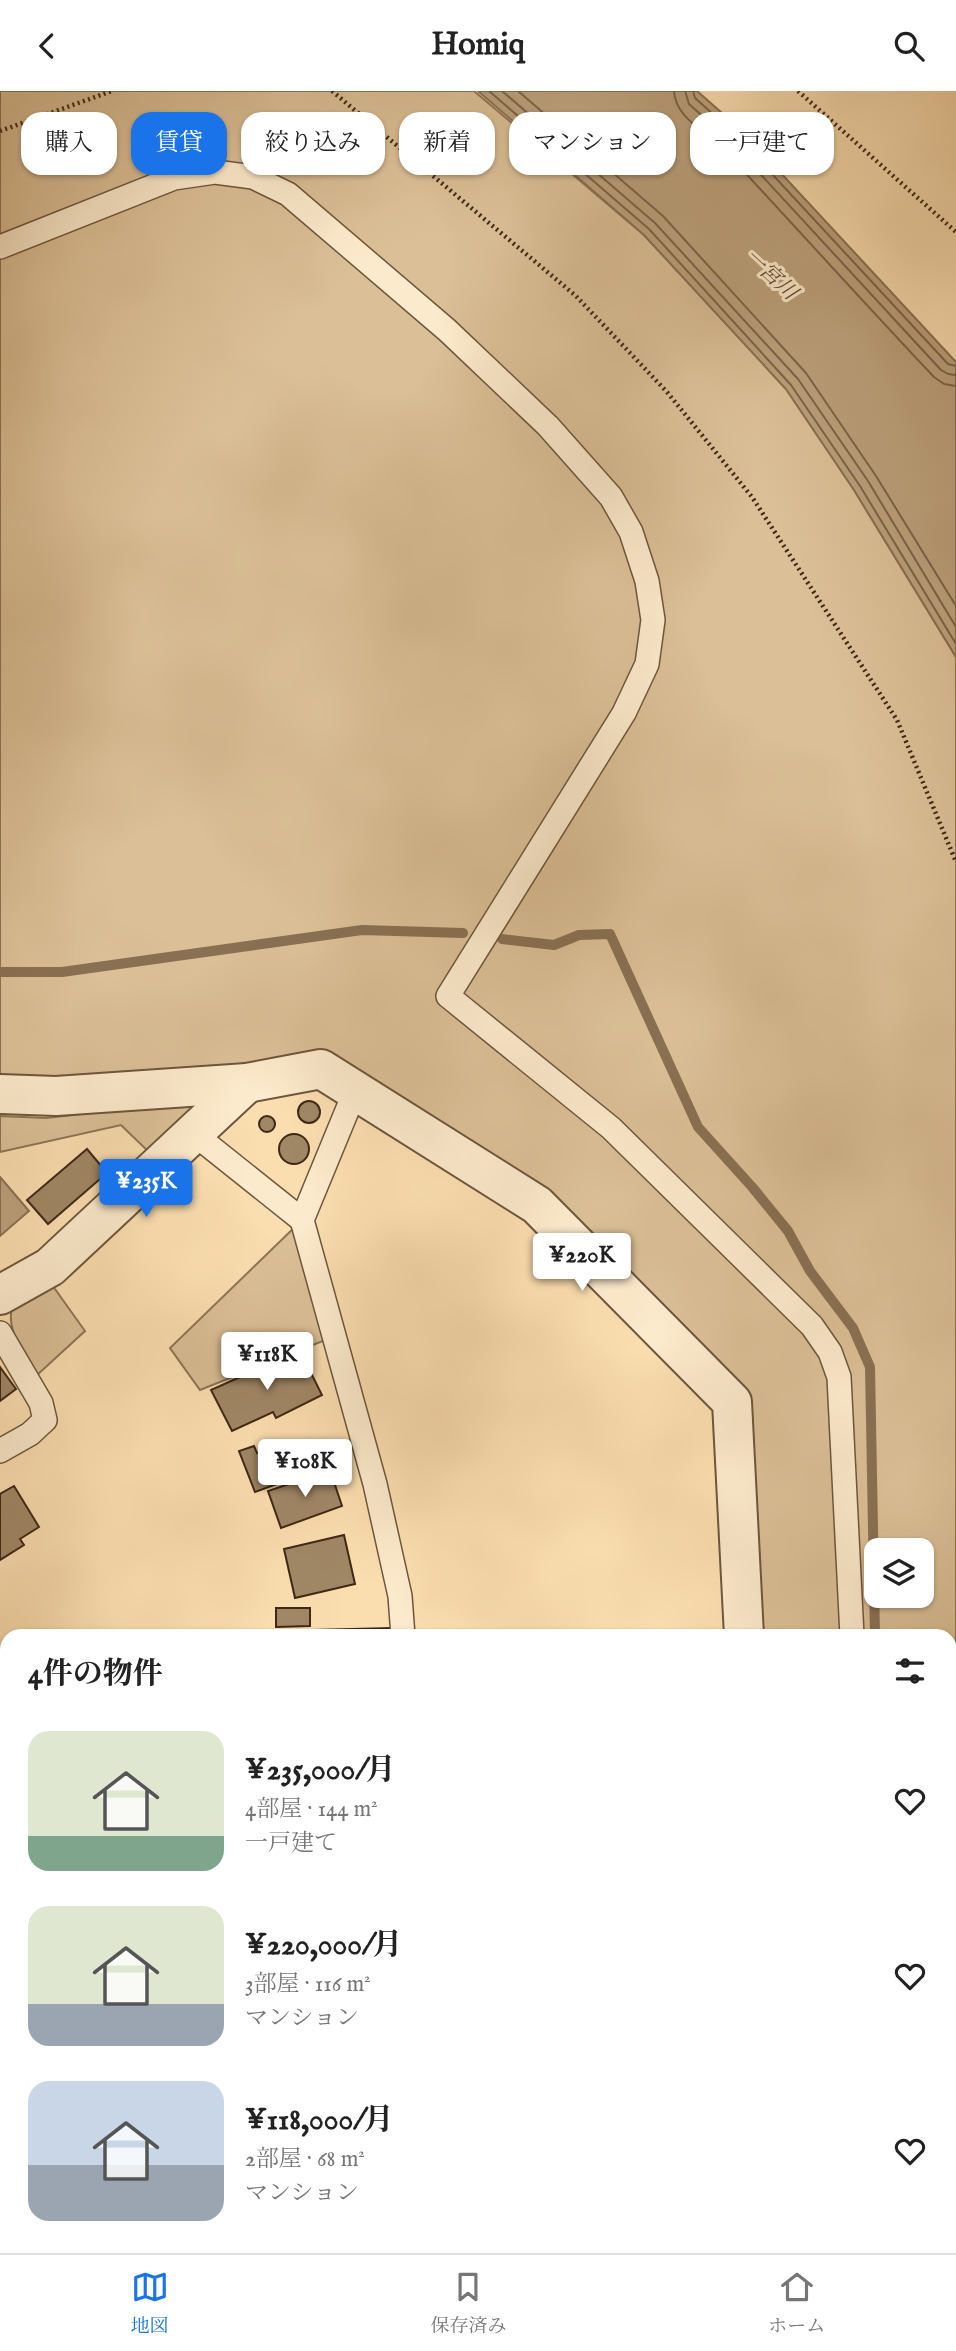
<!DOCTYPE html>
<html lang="ja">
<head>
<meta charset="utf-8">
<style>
  body { margin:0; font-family:"IM FELL English","Noto Serif JP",serif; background:#f2f2f2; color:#222; height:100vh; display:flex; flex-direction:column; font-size:26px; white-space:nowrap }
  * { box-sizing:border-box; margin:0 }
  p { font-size:23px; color:#767676 }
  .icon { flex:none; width:38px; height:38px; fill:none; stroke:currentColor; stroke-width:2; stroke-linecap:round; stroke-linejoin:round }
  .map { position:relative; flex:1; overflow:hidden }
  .side { position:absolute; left:0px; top:1538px; width:957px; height:625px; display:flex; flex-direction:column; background:#fff; border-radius:21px 21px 0 0; box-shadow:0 2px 5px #0004 }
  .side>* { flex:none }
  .hud { position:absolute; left:21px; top:21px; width:915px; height:63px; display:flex; gap:14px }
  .fabs { position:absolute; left:864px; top:1447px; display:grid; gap:14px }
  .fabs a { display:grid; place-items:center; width:70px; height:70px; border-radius:14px; background:#fff; box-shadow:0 2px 5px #0004; font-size:35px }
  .price { position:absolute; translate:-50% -60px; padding:0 16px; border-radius:7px; background:#fff; color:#222; font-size:23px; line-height:46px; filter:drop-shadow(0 2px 4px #0008) }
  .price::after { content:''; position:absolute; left:50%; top:42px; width:21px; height:16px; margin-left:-10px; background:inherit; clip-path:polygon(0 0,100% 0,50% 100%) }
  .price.current { background:#1a73e8; color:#fff }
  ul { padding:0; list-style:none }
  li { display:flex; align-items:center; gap:21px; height:175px; padding:0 28px }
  li span { display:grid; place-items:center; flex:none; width:196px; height:140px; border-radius:21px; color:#555 }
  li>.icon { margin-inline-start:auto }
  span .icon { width:84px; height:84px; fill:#fffc; stroke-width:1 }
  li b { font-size:30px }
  h2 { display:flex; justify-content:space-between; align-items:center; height:84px; padding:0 28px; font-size:30px }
  .pill { padding:0 24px; border-radius:21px; background:#fff; box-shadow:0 2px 5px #0004; font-size:24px; line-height:63px }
  .pill.current { background:#1a73e8; color:#fff }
  header { display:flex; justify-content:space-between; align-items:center; height:91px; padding:0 28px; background:#fff; font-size:32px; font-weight:800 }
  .menu { display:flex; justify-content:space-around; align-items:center; height:98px; border-top:2px solid #e0e0e0; background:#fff; font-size:19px; color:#767676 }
  .menu a { display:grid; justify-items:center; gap:4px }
  .menu .current { color:#1a73e8 }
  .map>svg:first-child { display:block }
  .green { fill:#dbbf96; stroke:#8c7456; stroke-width:2; fill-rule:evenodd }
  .water { fill:#bba07b; stroke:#897052; stroke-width:2 }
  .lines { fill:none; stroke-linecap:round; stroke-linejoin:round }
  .shore { stroke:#7c6448; stroke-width:2 }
  .stream { stroke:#897052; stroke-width:10 }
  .building { fill:#a08766; stroke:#3e2815; stroke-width:2 }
  .lane-casing { stroke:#6d563c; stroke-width:26 }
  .street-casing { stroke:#6d563c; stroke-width:42 }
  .path { stroke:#3e2815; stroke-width:4.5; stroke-dasharray:2 3.5; stroke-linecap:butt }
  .lane { stroke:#fceacc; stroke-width:23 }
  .street { stroke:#fceacc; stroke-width:38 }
  .labels { text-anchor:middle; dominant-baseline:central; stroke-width:6; stroke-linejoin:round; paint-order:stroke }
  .water-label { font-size:21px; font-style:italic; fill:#644c34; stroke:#fceacc }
</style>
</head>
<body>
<header><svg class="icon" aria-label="back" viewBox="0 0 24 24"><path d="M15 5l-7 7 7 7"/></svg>Homiq<svg class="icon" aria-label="search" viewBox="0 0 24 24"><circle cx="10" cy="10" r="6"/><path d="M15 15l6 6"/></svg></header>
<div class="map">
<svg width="956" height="2162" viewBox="0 0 956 2162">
  <rect width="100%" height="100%" fill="#fbdeb0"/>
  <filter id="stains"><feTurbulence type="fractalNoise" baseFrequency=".00286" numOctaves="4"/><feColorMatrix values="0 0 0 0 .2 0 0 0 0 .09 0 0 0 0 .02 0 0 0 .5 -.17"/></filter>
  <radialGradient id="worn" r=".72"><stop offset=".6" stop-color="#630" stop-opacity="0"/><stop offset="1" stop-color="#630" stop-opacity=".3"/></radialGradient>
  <g class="green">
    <path d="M0 0H474L644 144 786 298 854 399 956 566V2162H650L651 2156H950V1545H755L745 1310 331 964 249 975 0 995ZM877 1460H922V1505H877Z"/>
    <path d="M191 1011 198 1030 155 1067 121 1034 0 1061V1025L46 1027Z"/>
    <path d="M297 1134 328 1248 200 1299 170 1257Z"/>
    <path d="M50 1191 85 1240 36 1285C25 1266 0 1229 16 1211 26 1203 39 1197 50 1191Z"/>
  </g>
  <g class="water">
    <path d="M478 0H697L739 37 956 271V566L854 399 786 298 644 144Z"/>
    <path d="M0 1086 29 1120 0 1145Z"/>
  </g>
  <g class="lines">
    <g class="shore">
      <path d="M489 0 649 138 791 294 860 395 956 553"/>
      <path d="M502 0 655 132 798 288 868 390 956 536"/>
      <path d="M518 0 663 125 806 282 876 385 956 515"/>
      <path d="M674 0C675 27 707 41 724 59 794 134 863 211 934 286L944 293 956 295"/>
      <path d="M685 0 689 13 728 48 941 279 948 283 956 284"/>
      <path d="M693 0 695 7 734 42 948 273 956 275"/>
    </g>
    <g class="stream">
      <path d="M502 848 554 854 579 844 610 843 698 1036 753 1097 788 1140 810 1180 853 1237 870 1276 875 1545"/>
      <path d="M0 881H62L362 839 463 842"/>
    </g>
  </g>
  <g class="building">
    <circle cx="309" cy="1021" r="11"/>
    <circle cx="267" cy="1033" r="8"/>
    <circle cx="294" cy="1058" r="15"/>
    <path d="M87 1058 107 1082 48 1133 27 1109Z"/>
    <path d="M301 1262 322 1304 276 1327 273 1321 232 1340 211 1299 251 1281 253 1284Z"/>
    <path d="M0 1276 16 1298 0 1310Z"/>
    <path d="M278 1354 291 1388 255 1401 239 1360 254 1355 257 1362Z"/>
    <path d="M330 1379 342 1415 281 1437 268 1400Z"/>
    <path d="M14 1395 39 1436 20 1448 24 1454 0 1469V1403Z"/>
    <path d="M344 1444 355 1493 295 1507 284 1458Z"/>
    <path d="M276 1517H310V1535L276 1536Z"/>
    <path d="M392 1537V1545H273V1540Z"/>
    <path d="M7 1757V1822L0 1827V1762Z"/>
    <path d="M7 1918V1937L0 1922Z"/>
    <path d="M174 2156H190L177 2162Z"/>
    <path d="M284 2156H293L294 2162H261Z"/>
    <path d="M412 2156H447L446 2162Z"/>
  </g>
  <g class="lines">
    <defs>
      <g id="lane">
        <path d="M0 156 174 87 215 81 253 86 288 103 447 239 548 335 611 406 631 441 647 490 653 529 647 573 624 622 448 905 611 1037 812 1235 830 1261 839 1286 852 1545"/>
        <path d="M356 998 302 1129 375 1393 400 1505 403 1545"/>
        <path d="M193 1042 302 1129"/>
        <path d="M0 1242 41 1312 45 1329 30 1343 0 1360"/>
        <path d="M234 2156V2162"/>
        <path d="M877 2156 882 2162"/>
      </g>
      <g id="street">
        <path d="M0 1003 56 1005 247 992 321 978 537 1114 732 1311 744 1545"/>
        <path d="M0 1204 50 1176 247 992"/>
        <path d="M0 2050 7 2058"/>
        <path d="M126 2156 132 2162"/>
        <path d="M638 2162 639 2156"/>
      </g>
    </defs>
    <use href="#lane" class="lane-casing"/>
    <use href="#street" class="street-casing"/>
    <g class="path">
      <path d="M332 0 576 205 667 301 752 406 897 629 956 771"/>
      <path d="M798 0 956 141"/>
      <path d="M0 40 112 0"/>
      <path d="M564 2162 568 2156"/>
    </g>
    <use href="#lane" class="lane"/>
    <use href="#street" class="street"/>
  </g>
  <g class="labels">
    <g class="water-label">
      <text transform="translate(770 184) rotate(43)">一宮川</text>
    </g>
  </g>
  <rect width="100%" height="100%" filter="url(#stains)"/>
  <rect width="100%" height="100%" fill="url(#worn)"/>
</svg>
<div class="fabs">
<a><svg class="icon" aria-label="layers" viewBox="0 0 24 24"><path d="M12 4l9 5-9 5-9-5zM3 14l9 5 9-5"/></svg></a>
</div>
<b class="price current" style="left:146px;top:1128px">¥235K</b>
<b class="price" style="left:582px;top:1202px">¥220K</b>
<b class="price" style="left:267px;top:1301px">¥118K</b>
<b class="price" style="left:305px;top:1408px">¥108K</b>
<div class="hud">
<a class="pill">購入</a>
<a class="pill current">賃貸</a>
<a class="pill">絞り込み</a>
<a class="pill">新着</a>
<a class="pill">マンション</a>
<a class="pill">一戸建て</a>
</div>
<section class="side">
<h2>4件の物件<svg class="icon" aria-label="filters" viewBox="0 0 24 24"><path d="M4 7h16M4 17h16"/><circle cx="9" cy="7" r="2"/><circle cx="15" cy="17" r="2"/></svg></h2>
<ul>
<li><span style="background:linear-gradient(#dfe7d0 75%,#7fa58c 0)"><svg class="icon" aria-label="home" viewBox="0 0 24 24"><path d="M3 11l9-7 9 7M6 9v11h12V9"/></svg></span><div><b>¥235,000/月</b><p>4部屋 · 144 m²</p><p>一戸建て</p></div><svg class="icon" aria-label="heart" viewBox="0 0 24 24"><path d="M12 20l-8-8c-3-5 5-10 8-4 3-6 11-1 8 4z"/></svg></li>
<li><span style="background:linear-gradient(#dfe7d0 70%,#9aa5b1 0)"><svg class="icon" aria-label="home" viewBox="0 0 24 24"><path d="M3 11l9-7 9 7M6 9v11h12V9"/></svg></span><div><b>¥220,000/月</b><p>3部屋 · 116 m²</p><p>マンション</p></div><svg class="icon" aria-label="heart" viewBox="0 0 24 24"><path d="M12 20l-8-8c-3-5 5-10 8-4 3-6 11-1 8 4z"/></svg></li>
<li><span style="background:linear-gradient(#c9d6e8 60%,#9aa5b1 0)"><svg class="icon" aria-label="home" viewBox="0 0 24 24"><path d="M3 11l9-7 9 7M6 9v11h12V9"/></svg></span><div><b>¥118,000/月</b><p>2部屋 · 68 m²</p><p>マンション</p></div><svg class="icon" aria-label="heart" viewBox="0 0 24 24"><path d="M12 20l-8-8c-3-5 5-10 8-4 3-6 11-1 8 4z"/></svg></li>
</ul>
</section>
</div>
<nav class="menu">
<a class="current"><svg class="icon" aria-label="map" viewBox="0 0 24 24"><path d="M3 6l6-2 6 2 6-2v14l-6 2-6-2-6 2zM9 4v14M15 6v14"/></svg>地図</a>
<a><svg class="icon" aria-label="saved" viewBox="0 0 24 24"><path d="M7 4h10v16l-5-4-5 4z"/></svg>保存済み</a>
<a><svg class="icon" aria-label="home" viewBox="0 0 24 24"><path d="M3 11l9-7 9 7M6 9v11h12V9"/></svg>ホーム</a>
</nav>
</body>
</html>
